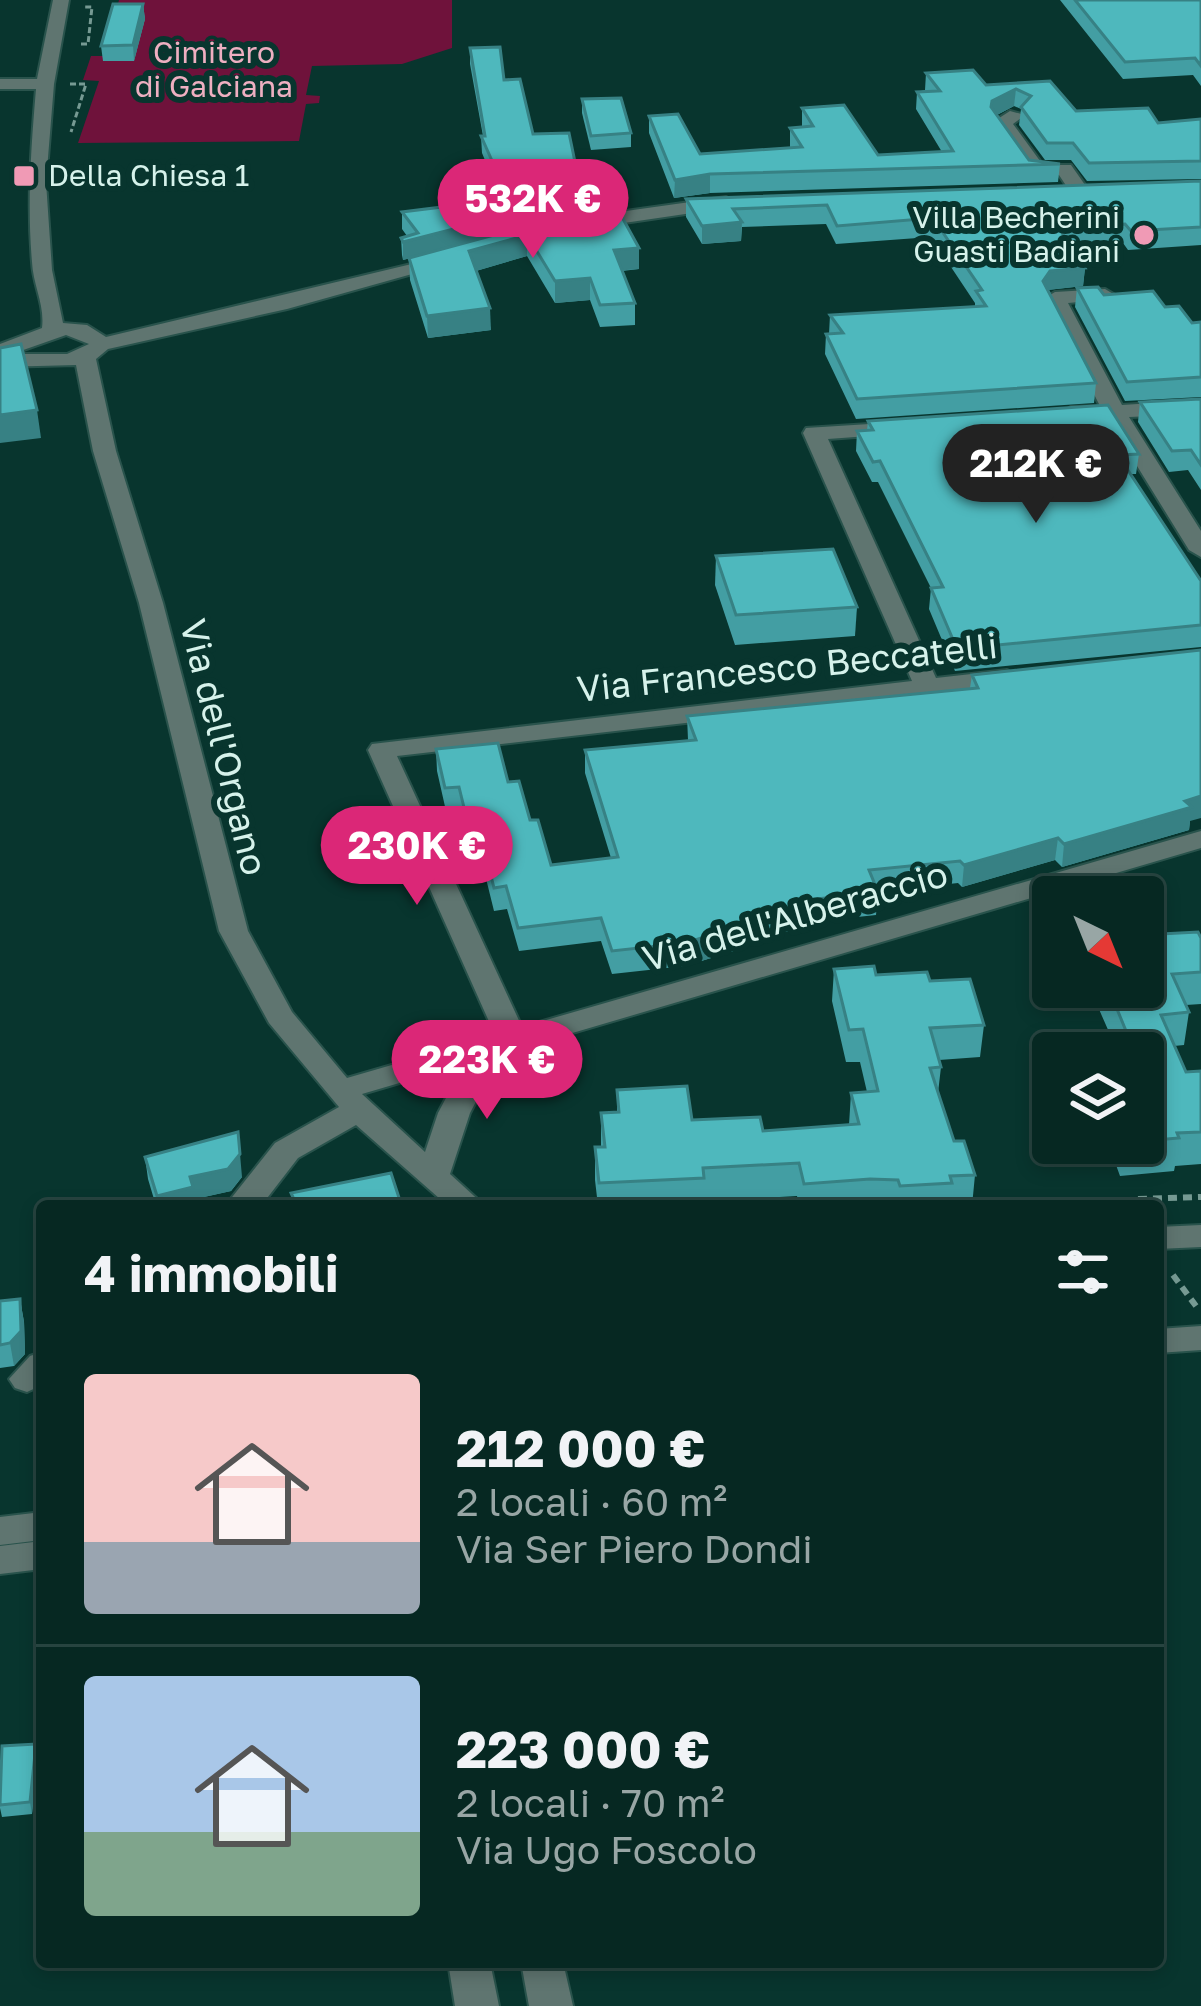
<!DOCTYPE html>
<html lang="it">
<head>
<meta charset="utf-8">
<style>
	body { margin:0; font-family:"Golos Text",sans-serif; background:#14342f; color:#f1f3f6; height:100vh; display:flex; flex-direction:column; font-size:45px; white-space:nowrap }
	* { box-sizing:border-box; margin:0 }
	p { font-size:39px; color:#98a6a5 }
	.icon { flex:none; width:66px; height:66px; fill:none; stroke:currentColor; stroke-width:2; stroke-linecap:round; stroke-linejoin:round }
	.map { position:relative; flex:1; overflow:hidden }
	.panel { position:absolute; left:36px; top:1200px; width:1128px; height:768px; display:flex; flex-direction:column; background:#062822; border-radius:12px; box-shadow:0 6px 18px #0003,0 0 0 3px #274440 }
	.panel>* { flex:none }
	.needle { width:78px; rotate:137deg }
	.buttons { position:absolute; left:1032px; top:876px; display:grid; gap:24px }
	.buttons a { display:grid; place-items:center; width:132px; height:132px; border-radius:12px; background:#062822; box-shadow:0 6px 18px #0003,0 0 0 3px #274440; font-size:60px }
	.price { position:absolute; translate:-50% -102px; padding:0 27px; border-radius:42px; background:#db2777; color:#fff; font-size:39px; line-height:78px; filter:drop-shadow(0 3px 6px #0008) }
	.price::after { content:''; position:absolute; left:50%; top:72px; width:36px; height:27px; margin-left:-18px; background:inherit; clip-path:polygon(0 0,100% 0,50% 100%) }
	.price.selected { background:#222; color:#fff }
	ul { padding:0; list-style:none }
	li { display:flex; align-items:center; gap:36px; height:300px; padding:0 48px }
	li+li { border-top:3px solid #274440 }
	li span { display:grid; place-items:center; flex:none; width:336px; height:240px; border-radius:12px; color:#555 }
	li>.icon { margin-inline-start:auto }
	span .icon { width:144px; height:144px; fill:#fffc; stroke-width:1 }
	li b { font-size:51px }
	h2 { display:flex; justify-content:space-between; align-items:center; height:144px; padding:0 48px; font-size:51px }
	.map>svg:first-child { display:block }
	.green { fill:#6f123b }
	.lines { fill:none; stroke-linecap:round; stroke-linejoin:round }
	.minor-casing { stroke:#29534c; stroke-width:4 }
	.path-far1 { stroke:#769a93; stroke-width:3; stroke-dasharray:6 3; stroke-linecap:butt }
	.path { stroke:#769a93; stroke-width:6; stroke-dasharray:9 6; stroke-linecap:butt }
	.minor { fill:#5f7570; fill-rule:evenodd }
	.wall { fill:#439ea3 }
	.shaded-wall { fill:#378184 }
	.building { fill:#4eb8bd; stroke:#378184; stroke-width:3 }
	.poi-dot { fill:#f09ab5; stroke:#08352e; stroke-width:4.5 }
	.labels { text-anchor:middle; stroke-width:12; stroke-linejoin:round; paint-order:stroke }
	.far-park-label { font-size:30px; fill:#eeafc1; stroke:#08352e }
	.far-poi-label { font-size:30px; fill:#d6f2eb; stroke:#08352e; text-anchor:start }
	.street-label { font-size:36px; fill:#d6f2eb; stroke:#08352e }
</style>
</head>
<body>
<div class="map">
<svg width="1201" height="2006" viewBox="0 0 1201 2006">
	<rect width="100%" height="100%" fill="#08352e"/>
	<polygon class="green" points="119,0 452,0 452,48 402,64 312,66 306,95 320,96 319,103 306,104 299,141 78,143 99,81 83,80 91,56 105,56"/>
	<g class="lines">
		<defs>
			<g id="minor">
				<path d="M53,0H69L54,84L46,182L52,270L63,323L87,325L106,337L445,256L455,262L287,309L108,349L96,359L116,451L163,603L248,931L292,1012L347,1078L495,1035L368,750L372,744L912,681L803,433L806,428L917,421L920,426L909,433L828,439L936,678L1007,670L1020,678L1007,686L397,756L522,1027L1201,831V848L501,1054L470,1113L450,1174L485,1206H448L356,1125L298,1158L261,1206H225L275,1143L339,1107L269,1023L219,931L139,603L93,451L76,365L0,367V344L42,328C45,305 33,285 32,262C27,204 31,148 36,89H0V79H37ZM66,335L89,344L67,354H12ZM464,1064L438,1113L425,1152L362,1094Z"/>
				<polygon points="1010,111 1025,115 1013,124 1043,165 1071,165 1090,192 1087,196 1073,196 1059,175 1031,175 993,122"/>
				<polygon points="726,197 736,203 733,207 583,229 573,223 583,217"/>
				<polygon points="1105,289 1115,295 1112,299 1068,303 1122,405 1201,400 1201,414 1129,417 1201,531 1201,557 1189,550 1108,419 1071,421 1060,414 1071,407 1100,406 1045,298 1055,292"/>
				<polygon points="1201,1225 1201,1247 1158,1249 1158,1227"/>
				<polygon points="1201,1326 1201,1350 1158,1353 1158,1329"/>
				<polygon points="42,1352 42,1385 27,1392 15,1388 9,1379 30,1356"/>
				<polygon points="42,1512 42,1540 0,1545 0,1517"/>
				<polygon points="42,1541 42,1569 0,1574 0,1546"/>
				<polygon points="448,1962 490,1962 499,2006 455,2006"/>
				<polygon points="521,1962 563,1962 573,2006 529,2006"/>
			</g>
		</defs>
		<use href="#minor" class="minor-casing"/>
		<g class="path-far1">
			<polyline points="81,44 88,44 92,7 83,7"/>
			<polyline points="70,84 86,84 71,132"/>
		</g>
		<g class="path">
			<polyline points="1138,1199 1201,1197"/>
			<polyline points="1173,1275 1196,1306"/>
		</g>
		<use href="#minor" class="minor"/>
	</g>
	<g class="wall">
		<polygon points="1060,0 1201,0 1201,86 1193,75 1123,79"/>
		<polygon points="143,4 145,19 134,61 103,61 101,46"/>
		<polygon points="470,48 504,80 533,134 582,196 582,213 639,248 639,269 622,271 635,303 635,325 600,327 590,300 555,303 527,256 476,271 491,330 428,338 410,280 409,258 414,257 403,260 402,255 401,238 407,236 402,229 402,212 474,203 472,184 494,182 482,153 481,136 483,136 470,64"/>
		<polygon points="926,73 986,85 1050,81 1076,111 1158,123 1201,119 1201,179 1087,181 1071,160 1045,160 1019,125 1021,109 1014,106 997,115 1029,160 1060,164 1058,182 710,193 674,198 649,133 649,116 700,154 790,147 790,128 802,127 802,108 878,155 942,152 916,109 917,92 925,90"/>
		<polygon points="582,99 631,133 631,147 591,150 582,113"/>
		<polygon points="1201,181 1201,245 1128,250 1123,243 1071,246 1085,268 1083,286 1047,290 1096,383 1094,403 856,419 825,354 826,334 829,334 830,315 975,307 975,303 931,237 836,244 826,224 742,227 741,241 702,244 686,217 686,199"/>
		<polygon points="1077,288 1165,307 1192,323 1201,322 1201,397 1125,401 1075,307"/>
		<polygon points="1201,399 1201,490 1188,470 1169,472 1138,422 1140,402"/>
		<polygon points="868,421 1139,454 1136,474 1131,474 1201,581 1201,647 955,671 929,609 931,588 878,482 872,482 856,451 857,431 867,430"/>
		<polygon points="716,556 857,607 855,636 735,645 715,585"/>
		<polygon points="972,675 1190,821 1189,830 1062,867 1055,860 962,887 958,883 878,892 876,915 810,922 810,929 748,936 747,947 685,966 612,974 601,941 519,951 507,909 494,911 479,850 470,851 460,809 446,811 437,771 436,749 508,782 530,820 551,865 611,858 585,773 585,750 688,740 687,716 970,688"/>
		<polygon points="1161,934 1201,938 1201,1004 1186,1005 1189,1012 1184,1045 1174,1046 1186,1072 1201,1071 1201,1164 1175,1166 1174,1171 1120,1176 1108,1143 1143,1143 1143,1053 1090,1053 1093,1034 1109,1032 1098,1007 1088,1008 1079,987 1143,987"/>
		<polygon points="834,969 930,981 984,1025 980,1057 939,1060 941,1067 938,1093 954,1141 975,1175 972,1206 799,1206 797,1196 704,1201 704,1206 598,1206 595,1180 595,1147 601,1147 601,1113 617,1112 617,1090 692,1120 763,1131 849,1125 851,1093 867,1092 860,1062 846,1062 832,1001"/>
		<polygon points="145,1157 242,1177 231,1191 195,1199 196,1206 156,1206 148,1179"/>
		<polygon points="20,1299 24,1322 25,1354 14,1366 0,1368 0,1301"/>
		<polygon points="36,1744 38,1756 32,1814 2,1817 0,1808 2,1746"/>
	</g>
	<g class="shaded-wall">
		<polygon points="143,4 145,19 134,61 133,45"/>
		<polygon points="1016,89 1014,106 991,118 992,101"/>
		<polygon points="710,174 710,193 674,198 675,180"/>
		<polygon points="582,196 582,213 403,260 403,242"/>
		<polygon points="742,222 741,241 702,244 702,226"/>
		<polygon points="527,235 527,256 469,273 469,251"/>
		<polygon points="639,248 639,269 614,271 614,250"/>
		<polygon points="1085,268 1083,286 1048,290 1043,281 1050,271"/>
		<polygon points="590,278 590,300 555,303 555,281"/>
		<polygon points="490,308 491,330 428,338 427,316"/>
		<polygon points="37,410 41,438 0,443 0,415"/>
		<polygon points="1201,796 1201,818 1190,821 1189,830 1062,867 1064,844"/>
		<polygon points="1058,838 1055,860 962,887 964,865"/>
		<polygon points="748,924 747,947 685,966 685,943"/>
		<polygon points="240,1154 242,1177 231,1191 195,1199 196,1206 158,1206 157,1196 190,1177"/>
		<polygon points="20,1299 24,1322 25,1354 14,1366 10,1343"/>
		<polygon points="36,1744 38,1756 32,1814 30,1802"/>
	</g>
	<g class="building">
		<polygon points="1075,0 1201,0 1201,66 1195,58 1125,62"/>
		<polygon points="113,4 143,4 133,45 101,46"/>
		<polygon points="500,47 504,80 520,79 533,134 569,133 582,196 403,242 401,238 418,233 402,212 482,202 472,184 501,181 481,136 485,136 470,48"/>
		<polygon points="973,70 986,85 1050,81 1076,111 1148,108 1158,123 1201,119 1201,161 1089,163 1073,143 1047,143 1021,107 1031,96 1016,89 992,101 991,107 1029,160 1060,164 710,174 675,180 649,116 678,114 700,154 802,147 790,128 813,126 802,108 844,105 878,155 953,151 917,92 940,91 926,73"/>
		<polygon points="621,98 631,133 591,136 582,99"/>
		<polygon points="1201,181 1201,227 1131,231 1125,224 1059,228 1085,268 1050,271 1043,281 1096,383 857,399 826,334 843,333 830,315 986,306 976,291 982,290 933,218 837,226 827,205 733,209 742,222 702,226 686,199"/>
		<polygon points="617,208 639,248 614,250 635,303 600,305 590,278 555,281 527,235 469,251 490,308 427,316 409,258 561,217"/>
		<polygon points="1098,287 1104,295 1153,291 1165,307 1179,306 1192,323 1201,322 1201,377 1127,382 1077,288"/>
		<polygon points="21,344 37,410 0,415 0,348"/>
		<polygon points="1201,399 1201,465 1191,450 1172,451 1140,402"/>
		<polygon points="1108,405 1139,454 1118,455 1201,581 1201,625 957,649 931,588 943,587 880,461 873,462 857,431 873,430 868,421"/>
		<polygon points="833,549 857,607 736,615 716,556"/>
		<polygon points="1201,650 1201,796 1185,801 1192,807 1064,844 1058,838 964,865 960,861 869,870 878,892 808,900 811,906 745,914 748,924 685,943 612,951 601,918 518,928 506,886 494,888 479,827 469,828 459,787 445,788 436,749 498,743 508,782 519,781 530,820 538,820 551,865 618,857 585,750 696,740 687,716 978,688 972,675"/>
		<polygon points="1155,922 1161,934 1198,932 1201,938 1201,972 1172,974 1189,1012 1161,1015 1186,1072 1201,1071 1201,1132 1177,1133 1179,1138 1143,1141 1143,1053 1101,1053 1093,1034 1126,1031 1108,987 1143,987 1143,923"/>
		<polygon points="874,966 876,975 927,972 930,981 970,979 984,1025 930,1028 941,1067 930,1068 954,1141 964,1141 975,1175 950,1176 952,1183 900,1186 898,1180 870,1179 804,1184 799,1163 703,1168 704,1178 599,1183 595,1147 605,1147 601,1113 619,1112 617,1090 687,1086 692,1120 760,1117 763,1131 859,1124 851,1093 878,1091 863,1029 849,1030 834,969"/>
		<polygon points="238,1132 240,1154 228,1169 190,1177 193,1187 157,1196 145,1157"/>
		<polygon points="391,1173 401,1204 392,1206 297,1206 291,1193"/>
		<polygon points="20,1299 21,1331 10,1343 0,1345 0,1301"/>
		<polygon points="36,1744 30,1802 0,1805 2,1746"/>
	</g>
	<g class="poi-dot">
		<rect x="12" y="164" width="24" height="24" rx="6"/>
		<circle cx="1144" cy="235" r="12"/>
	</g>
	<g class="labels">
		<g class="far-park-label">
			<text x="214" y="63">Cimitero<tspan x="214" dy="34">di Galciana</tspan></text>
		</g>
		<g class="far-poi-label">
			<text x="48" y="186">Della Chiesa 1</text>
			<text x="1120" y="228" text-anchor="end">Villa Becherini<tspan x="1120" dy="34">Guasti Badiani</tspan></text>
		</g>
		<g class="street-label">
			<text transform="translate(787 667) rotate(-6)" y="13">Via Francesco Beccatelli</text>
			<text transform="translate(224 747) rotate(76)" y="13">Via dell'Organo</text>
			<text transform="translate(795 916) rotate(-16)" y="13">Via dell'Alberaccio</text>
		</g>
	</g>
</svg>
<div class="buttons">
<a><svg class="needle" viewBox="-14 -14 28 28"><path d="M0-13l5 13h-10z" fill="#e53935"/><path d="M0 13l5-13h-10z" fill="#98a6a5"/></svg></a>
<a><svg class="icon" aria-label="layers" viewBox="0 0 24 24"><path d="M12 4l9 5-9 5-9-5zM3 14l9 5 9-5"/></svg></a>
</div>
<b class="price" style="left:533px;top:261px">532K €</b>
<b class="price selected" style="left:1036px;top:526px">212K €</b>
<b class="price" style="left:417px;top:908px">230K €</b>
<b class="price" style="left:487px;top:1122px">223K €</b>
<section class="panel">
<h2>4 immobili<svg class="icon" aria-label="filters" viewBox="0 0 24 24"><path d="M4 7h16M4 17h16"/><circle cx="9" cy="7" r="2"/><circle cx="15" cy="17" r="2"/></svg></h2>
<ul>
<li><span style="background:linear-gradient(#f6c9c9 70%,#9aa5b1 0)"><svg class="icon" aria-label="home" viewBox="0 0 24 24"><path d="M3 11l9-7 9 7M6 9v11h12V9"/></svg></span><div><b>212 000 €</b><p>2 locali · 60 m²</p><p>Via Ser Piero Dondi</p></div></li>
<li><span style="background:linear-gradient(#a9c7e8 65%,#7fa58c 0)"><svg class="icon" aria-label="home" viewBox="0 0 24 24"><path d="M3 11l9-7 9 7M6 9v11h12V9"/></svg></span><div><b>223 000 €</b><p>2 locali · 70 m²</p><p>Via Ugo Foscolo</p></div></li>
</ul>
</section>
</div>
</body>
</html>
